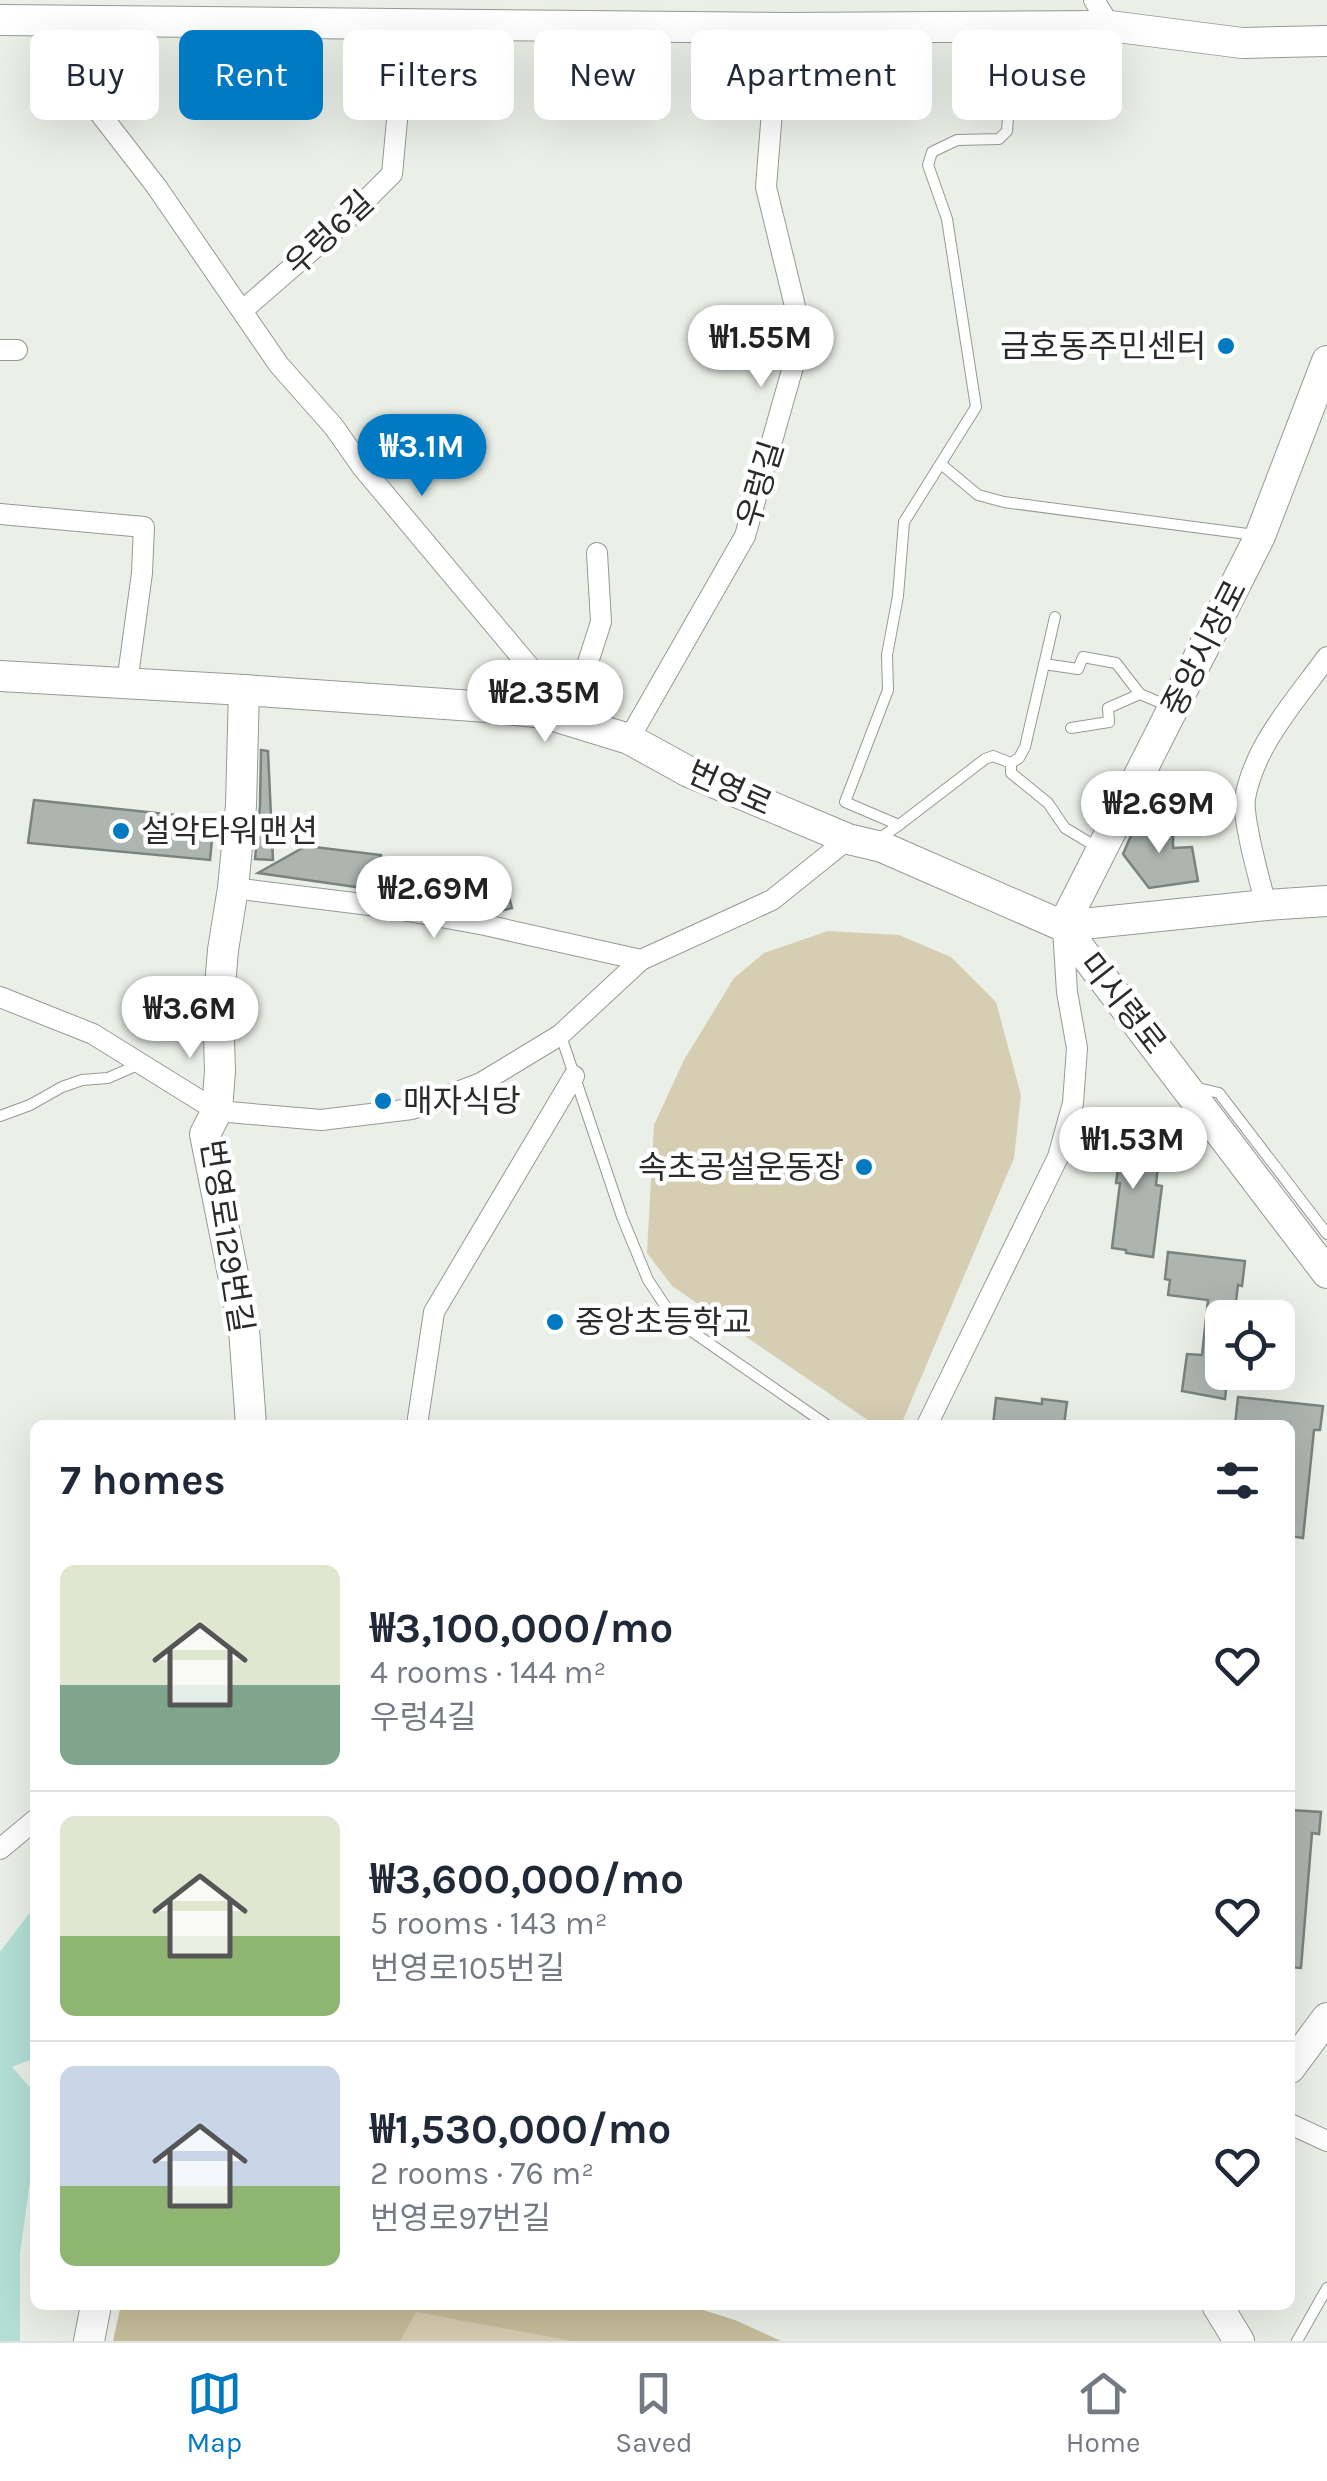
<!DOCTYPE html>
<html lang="en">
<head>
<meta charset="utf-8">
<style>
	body { margin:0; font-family:Karla,"Noto Sans KR",sans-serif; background:#f2f2f3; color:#1f2937; height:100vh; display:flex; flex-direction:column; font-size:38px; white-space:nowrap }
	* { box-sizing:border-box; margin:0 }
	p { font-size:32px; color:#747a83 }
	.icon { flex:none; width:55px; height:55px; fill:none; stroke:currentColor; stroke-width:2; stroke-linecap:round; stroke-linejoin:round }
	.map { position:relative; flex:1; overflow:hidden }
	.drawer { position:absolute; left:30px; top:1420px; width:1265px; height:890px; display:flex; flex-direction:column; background:#fff; border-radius:15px; box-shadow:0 10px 40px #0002 }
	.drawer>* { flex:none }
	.guide { position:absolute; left:30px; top:30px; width:1268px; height:90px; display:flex; gap:20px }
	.fabs { position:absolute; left:1205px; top:1300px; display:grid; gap:20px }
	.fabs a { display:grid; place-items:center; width:90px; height:90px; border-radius:15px; background:#fff; box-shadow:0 10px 40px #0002; font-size:50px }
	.price { position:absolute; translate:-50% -85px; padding:0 22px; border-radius:35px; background:#fff; color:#222; font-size:32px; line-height:65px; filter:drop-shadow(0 2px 5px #0008) }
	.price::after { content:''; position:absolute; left:50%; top:60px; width:30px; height:22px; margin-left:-15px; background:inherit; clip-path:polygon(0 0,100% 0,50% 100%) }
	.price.selected { background:#017ac3; color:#fff }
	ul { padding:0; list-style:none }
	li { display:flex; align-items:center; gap:30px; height:250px; padding:0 30px }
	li+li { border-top:2px solid #e0e1e3 }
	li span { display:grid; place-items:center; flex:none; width:280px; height:200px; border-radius:15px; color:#555 }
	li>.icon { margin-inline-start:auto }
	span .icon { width:120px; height:120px; fill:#fffc; stroke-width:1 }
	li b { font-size:42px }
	h2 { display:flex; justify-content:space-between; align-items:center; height:120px; padding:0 30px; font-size:42px }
	.chip { padding:0 35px; border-radius:15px; background:#fff; box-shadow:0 10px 40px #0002; font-size:35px; line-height:90px }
	.chip.selected { background:#017ac3; color:#fff }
	.dock { display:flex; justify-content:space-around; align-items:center; height:140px; border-top:2px solid #e0e1e3; background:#fff; font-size:28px; color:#747a83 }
	.dock a { display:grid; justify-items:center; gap:5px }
	.dock .selected { color:#017ac3 }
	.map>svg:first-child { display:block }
	.green { fill:#d6ceb3 }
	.forest { fill:#c6bd9a }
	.water { fill:#b3dfd6 }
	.building { fill:#acb5b0; stroke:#7a837d; stroke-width:2.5 }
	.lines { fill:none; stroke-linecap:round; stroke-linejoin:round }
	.lane-casing { stroke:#959b93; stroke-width:12 }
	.street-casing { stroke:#959b93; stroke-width:22 }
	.secondary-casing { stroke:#959b93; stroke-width:32 }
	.lane { stroke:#fff; stroke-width:10 }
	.street { stroke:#fff; stroke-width:20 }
	.secondary { stroke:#fff; stroke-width:30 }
	.poi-dot { fill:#017ac3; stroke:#fff; stroke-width:4 }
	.labels { text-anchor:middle; stroke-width:9; stroke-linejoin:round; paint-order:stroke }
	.street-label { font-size:32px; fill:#2a2c29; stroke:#fff }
	.poi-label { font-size:32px; fill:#2a2c29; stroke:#fff; text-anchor:start }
</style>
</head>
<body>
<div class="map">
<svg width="1327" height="2341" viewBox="0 0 1327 2341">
	<rect width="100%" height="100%" fill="#eaf0e8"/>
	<g class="green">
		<polygon points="828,931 899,935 951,957 996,1002 1021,1095 1014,1158 901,1425 875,1425 672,1286 647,1253 654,1125 684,1060 734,978 764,953"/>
		<polygon points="392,2305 659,2341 377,2341"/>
	</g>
	<polygon class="forest" points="121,2305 687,2305 735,2320 781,2341 572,2341 416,2312 400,2341 113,2341"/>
	<polygon class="water" points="35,1906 35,2058 12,2067 35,2093 35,2146 20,2253 20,2341 0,2341 0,1952"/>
	<g class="building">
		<polygon points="261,750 268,751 273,860 255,859 260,806"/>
		<polygon points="34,800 214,819 210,860 28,843"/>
		<polygon points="1140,815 1173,834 1173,848 1192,847 1198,881 1149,888 1123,854"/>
		<polygon points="306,846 381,855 377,890 258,873"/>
		<polygon points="504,879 512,908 493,913 476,909 470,888"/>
		<polygon points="1095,1136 1160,1146 1156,1185 1162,1186 1153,1257 1126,1253 1126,1250 1112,1248 1120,1183 1116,1183 1118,1169 1092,1165"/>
		<polygon points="1168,1252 1245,1261 1242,1286 1238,1285 1234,1318 1222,1318 1222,1372 1228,1372 1225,1399 1182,1391 1187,1354 1202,1355 1208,1300 1168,1295 1170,1280 1165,1279"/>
		<polygon points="1238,1397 1323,1406 1320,1430 1314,1430 1303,1538 1290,1536 1290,1425 1235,1425"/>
		<polygon points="996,1398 1042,1404 1042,1399 1067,1402 1064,1425 993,1425"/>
		<polygon points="1290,1810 1321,1812 1319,1834 1312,1833 1301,1968 1290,1967"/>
	</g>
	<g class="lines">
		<defs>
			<g id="lane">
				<polyline points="941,464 978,495 1004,502 1255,535"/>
				<polyline points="1044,664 1078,669 1083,657 1116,663 1140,694 1168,706"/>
				<polyline points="1071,728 1109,722 1108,708 1140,694"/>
				<polyline points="1011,763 1011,773 1048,803 1065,828 1100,849"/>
				<polyline points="899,825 985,759 993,756 1011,763 1019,758 1025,747 1055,617"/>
				<polyline points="877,840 899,825 845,802 888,690 887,655 898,596 904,522 976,407 947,219 928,165 932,152 957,140 999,139 1007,131 1009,106 1037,100 1061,32"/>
				<polyline points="561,1036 622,1217 648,1280 674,1319 827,1425"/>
				<polyline points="1198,1088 1219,1093 1327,1234"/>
				<polyline points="0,1116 30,1105 62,1087 82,1080 108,1078 140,1064"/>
				<polyline points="1297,2341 1327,2288"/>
			</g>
			<g id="street">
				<polyline points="1094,0 1110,26"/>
				<polyline points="53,21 74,80 156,186 279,365 334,427 362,467 533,671 544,713 582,681 601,622 597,553"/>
				<polyline points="243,310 342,224 392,174 406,24"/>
				<polyline points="0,350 17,350"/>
				<polyline points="0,514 144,527 142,573 127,683"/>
				<polyline points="629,739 745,536 802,335 766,187 772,111 785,28"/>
				<polyline points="233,888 386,907 485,925 641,960"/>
				<path d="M1266,905C1260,882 1242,819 1245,798C1255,744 1296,700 1327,657"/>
				<polyline points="0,997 93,1034 217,1111 321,1120 412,1109 481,1083 560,1035 641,960 772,900 848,839"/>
				<polyline points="417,1425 434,1312 574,1076"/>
				<polyline points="927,1425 1058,1157 1073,1103 1077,1048 1067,992 1063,928"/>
				<polyline points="0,1849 35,1820"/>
				<polyline points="1290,2124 1327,2141"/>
			</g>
			<g id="secondary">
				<polyline points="0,20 785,28 1110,26 1242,43 1327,41"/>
				<polyline points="0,676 244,690 488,707 544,713 629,739 689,772 848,839 882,847 1063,926 1266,905 1327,901"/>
				<polyline points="244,690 241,805 233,888 223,950 218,1009 220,1071 217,1111 205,1134 244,1329 251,1425"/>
				<polyline points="1063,926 1260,536 1327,361"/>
				<polyline points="1063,926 1327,1273"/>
				<polyline points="1290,2068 1327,2018"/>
				<polyline points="1217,2305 1239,2341"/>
				<polyline points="89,2341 96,2305"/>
			</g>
		</defs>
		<use href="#lane" class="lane-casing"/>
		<use href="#street" class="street-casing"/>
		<use href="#secondary" class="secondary-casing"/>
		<use href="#lane" class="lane"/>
		<use href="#street" class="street"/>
		<use href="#secondary" class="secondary"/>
	</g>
	<g class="poi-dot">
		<circle cx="1226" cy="346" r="10"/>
		<circle cx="121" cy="831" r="10"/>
		<circle cx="383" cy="1101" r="10"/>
		<circle cx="864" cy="1167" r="10"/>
		<circle cx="555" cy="1322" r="10"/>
	</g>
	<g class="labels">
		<g class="street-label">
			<text transform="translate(329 233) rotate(-43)" y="11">우렁6길</text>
			<text transform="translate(760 484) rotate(-73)" y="11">우렁길</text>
			<text transform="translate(1204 648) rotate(-63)" y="11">중앙시장로</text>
			<text transform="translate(730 788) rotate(24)" y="11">번영로</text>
			<text transform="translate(1123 1003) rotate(52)" y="11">미시령로</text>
			<text transform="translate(227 1236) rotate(81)" y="11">번영로129번길</text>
		</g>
		<g class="poi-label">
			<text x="1206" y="357" text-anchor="end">금호동주민센터</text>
			<text x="141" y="842">설악타워맨션</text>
			<text x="403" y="1112">매자식당</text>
			<text x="844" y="1178" text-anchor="end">속초공설운동장</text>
			<text x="575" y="1333">중앙초등학교</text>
		</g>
	</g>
</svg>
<div class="fabs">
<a><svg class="icon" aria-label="locate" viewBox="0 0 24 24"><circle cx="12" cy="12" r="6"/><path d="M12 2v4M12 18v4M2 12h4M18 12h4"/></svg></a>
</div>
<b class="price" style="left:761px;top:390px">₩1.55M</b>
<b class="price selected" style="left:422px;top:499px">₩3.1M</b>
<b class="price" style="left:545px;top:745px">₩2.35M</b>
<b class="price" style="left:1159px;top:856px">₩2.69M</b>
<b class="price" style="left:434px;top:941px">₩2.69M</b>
<b class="price" style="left:190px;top:1061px">₩3.6M</b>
<b class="price" style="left:1133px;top:1192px">₩1.53M</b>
<div class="guide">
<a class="chip">Buy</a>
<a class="chip selected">Rent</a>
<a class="chip">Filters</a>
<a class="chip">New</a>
<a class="chip">Apartment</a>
<a class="chip">House</a>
</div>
<section class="drawer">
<h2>7 homes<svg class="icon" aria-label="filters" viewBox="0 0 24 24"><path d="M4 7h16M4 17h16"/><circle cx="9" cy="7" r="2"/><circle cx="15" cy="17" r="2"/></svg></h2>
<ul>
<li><span style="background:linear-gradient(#dfe7d0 60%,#7fa58c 0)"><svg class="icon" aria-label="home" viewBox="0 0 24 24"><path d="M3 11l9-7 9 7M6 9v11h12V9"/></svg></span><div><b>₩3,100,000/mo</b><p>4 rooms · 144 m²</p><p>우렁4길</p></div><svg class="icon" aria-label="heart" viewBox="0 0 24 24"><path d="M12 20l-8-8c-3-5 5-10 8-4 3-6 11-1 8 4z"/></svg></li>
<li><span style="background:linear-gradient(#dfe7d0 60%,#8fb573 0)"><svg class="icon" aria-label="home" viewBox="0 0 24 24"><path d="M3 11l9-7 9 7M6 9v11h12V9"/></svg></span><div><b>₩3,600,000/mo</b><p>5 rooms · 143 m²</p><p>번영로105번길</p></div><svg class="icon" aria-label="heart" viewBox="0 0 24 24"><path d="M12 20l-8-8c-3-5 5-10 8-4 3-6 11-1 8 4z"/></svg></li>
<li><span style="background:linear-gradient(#c9d6e8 60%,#8fb573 0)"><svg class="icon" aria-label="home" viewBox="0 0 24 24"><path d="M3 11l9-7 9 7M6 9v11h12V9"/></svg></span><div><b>₩1,530,000/mo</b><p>2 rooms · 76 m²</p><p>번영로97번길</p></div><svg class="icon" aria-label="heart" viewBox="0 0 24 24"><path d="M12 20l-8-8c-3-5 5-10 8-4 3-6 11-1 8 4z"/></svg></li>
</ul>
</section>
</div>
<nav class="dock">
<a class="selected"><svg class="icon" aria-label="map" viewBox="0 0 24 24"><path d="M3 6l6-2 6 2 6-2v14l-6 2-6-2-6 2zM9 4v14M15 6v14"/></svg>Map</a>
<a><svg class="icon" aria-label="saved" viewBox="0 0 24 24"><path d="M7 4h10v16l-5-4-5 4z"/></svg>Saved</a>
<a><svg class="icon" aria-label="home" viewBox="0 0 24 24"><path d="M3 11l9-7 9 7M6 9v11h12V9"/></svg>Home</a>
</nav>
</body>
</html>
